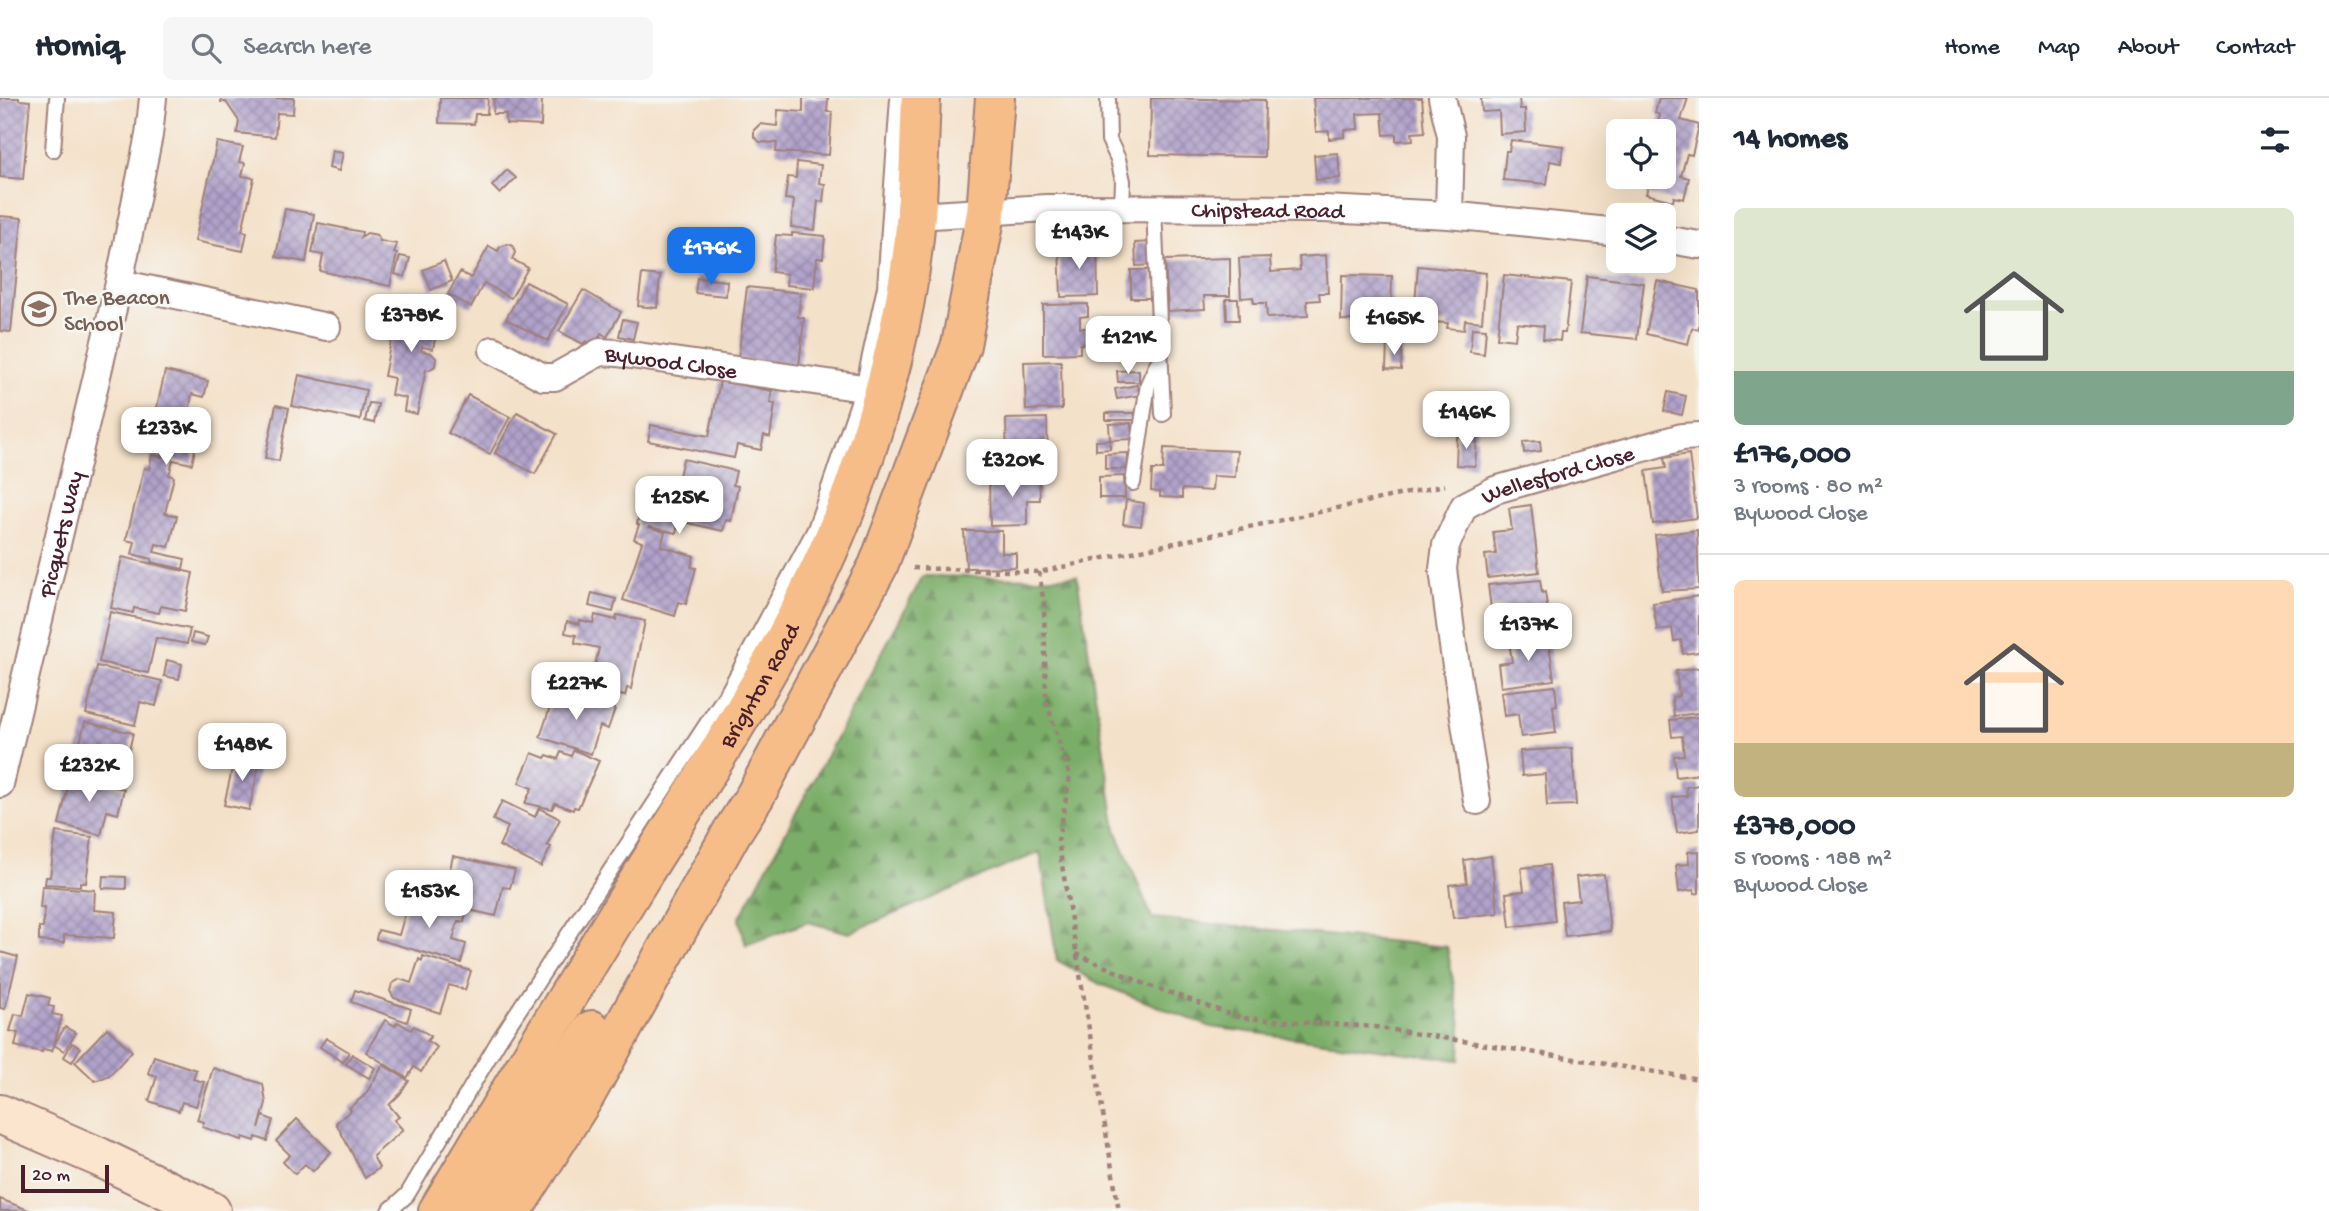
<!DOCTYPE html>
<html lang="en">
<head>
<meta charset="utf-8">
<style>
	body { margin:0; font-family:"Gochi Hand",sans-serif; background:#f6f6f7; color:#1f2937; height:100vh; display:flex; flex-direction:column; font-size:26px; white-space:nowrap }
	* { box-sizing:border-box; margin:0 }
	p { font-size:23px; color:#747a83 }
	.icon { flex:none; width:38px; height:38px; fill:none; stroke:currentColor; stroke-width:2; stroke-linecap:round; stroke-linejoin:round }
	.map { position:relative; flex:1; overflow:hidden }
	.drawer { display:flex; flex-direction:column; background:#fff; width:630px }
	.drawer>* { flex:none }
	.controls { position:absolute; left:1606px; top:21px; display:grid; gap:14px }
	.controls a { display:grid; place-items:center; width:70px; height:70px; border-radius:10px; background:#fff; box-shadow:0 7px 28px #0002; font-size:35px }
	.scale { position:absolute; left:21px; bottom:18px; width:88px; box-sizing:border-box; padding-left:7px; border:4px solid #4a1f2b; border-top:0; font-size:19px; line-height:24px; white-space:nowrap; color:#4a1f2b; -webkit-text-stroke:5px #f6f6f2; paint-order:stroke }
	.price { position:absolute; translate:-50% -60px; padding:0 16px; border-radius:14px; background:#fff; color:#222; font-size:23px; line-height:46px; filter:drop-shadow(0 2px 4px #0008) }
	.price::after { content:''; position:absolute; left:50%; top:42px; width:21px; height:16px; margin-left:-10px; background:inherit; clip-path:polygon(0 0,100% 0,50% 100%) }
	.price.active { background:#1a73e8; color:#fff }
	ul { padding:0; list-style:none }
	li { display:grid; align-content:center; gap:14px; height:371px; padding:0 35px }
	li+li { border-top:2px solid #e0e1e3 }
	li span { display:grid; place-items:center; height:217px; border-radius:10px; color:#555 }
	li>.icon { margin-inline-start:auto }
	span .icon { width:126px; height:126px; fill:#fffc; stroke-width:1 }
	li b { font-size:30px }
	h2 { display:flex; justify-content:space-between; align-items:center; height:84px; padding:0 35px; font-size:30px }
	header { display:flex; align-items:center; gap:42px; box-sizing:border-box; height:98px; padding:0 35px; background:#fff; border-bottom:2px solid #e0e1e3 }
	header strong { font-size:33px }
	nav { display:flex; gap:38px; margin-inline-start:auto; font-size:24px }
	.search { width:490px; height:63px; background:#f6f6f7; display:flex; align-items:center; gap:18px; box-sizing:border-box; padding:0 24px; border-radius:10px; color:#747a83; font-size:26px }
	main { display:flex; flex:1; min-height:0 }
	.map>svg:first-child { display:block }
	.forest { fill:url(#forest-firs); stroke:#62664a; stroke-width:2 }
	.building { fill:url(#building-cross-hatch) }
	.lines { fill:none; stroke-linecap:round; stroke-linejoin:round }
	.service-casing { stroke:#9f807a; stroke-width:18 }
	.minor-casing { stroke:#9f807a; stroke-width:30 }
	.secondary-casing { stroke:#9f807a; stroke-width:42 }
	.trunk-casing { stroke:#9f807a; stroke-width:42 }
	.path { stroke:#9f807a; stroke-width:4.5; stroke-dasharray:5 5; stroke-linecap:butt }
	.service { stroke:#fff; stroke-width:14 }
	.minor { stroke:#fff; stroke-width:26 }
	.secondary { stroke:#fce5cf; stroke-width:38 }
	.trunk { stroke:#f7bd88; stroke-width:38 }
	.labels { text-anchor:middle; stroke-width:5; stroke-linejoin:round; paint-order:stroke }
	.street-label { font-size:23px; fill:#4a1f2b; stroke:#f6f6f2 }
	.education-label { font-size:23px; fill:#785e54; stroke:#f6f6f2; text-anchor:start }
</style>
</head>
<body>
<header>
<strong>Homiq</strong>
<div class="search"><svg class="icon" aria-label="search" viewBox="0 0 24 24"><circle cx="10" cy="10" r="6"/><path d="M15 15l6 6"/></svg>Search here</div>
<nav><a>Home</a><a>Map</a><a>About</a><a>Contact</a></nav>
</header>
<main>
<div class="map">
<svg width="1699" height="1113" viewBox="0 0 1699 1113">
	<defs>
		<pattern id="forest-firs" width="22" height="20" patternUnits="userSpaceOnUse" patternTransform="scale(1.75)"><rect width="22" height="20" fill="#7aad68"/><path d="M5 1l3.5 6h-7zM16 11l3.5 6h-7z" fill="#668c56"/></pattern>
		<pattern id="building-cross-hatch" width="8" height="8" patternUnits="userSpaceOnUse" patternTransform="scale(1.75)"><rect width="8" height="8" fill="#b1a2ca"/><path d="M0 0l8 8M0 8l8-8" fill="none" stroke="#9283a4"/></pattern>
	</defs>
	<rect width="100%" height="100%" fill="#f6f6f2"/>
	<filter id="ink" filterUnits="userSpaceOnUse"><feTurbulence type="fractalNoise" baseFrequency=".0143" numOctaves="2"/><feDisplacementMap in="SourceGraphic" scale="14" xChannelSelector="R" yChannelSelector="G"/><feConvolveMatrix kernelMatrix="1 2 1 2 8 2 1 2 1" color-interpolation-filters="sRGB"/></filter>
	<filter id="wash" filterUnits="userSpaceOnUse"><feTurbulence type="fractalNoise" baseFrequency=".00686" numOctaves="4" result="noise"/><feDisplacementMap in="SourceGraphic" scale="28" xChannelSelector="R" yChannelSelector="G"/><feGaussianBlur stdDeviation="1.57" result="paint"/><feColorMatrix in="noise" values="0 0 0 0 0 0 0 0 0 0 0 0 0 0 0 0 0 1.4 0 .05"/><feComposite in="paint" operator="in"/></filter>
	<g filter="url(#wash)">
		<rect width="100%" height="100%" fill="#f4e1c9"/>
		<polygon class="forest" points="923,478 1034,480 1077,478 1116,732 1152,820 1447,849 1461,927 1460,962 1211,929 1100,886 1057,862 1040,754 849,835 808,824 746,847 739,821"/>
		<g id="blocks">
			<g class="building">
				<polygon points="0,0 19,0 19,2 30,3 23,81 0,79"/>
				<polygon points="221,0 294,0 293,16 277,15 275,39 237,35 239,23 226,4 221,4"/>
				<polygon points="440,0 488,0 487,16 475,16 474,26 439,25"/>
				<polygon points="494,0 542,0 541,28 506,26 506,16 493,16"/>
				<polygon points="803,0 828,0 827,14 832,14 829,57 776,54 777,45 760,44 754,39 754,32 760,26 777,28 778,12 803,14"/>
				<polygon points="1151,0 1265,2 1264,59 1150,57"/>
				<polygon points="1313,0 1422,0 1425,34 1412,35 1413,42 1396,43 1396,36 1384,37 1382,15 1357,16 1358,31 1344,32 1344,39 1329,41 1329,33 1316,34"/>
				<polygon points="1481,0 1519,0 1520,11 1525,11 1526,34 1500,36 1499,13 1482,14"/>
				<polygon points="1659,0 1688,0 1681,22 1699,27 1692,57 1687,56 1681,78 1689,80 1684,101 1674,99 1673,103 1646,96 1650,79 1664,79 1664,33 1656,33 1660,17 1655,15"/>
				<polygon points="1511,42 1563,48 1561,65 1550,63 1547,86 1503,82 1506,53 1509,53"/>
				<polygon points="217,44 243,49 239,64 245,65 242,78 254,80 242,133 247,134 243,153 195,143"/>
				<polygon points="332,53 343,55 339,73 329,70"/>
				<polygon points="1338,55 1340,80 1316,82 1314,57"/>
				<polygon points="797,64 821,67 819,85 825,86 823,104 818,103 815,132 791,129 794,102 785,101 788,79 796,80"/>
				<polygon points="507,72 516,80 500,96 492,88"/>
				<polygon points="285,111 314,116 306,164 276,159"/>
				<polygon points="0,118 22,120 11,234 0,233"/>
				<polygon points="318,125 362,134 361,139 367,135 377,137 380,143 397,146 394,155 397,156 390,188 320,173 323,157 312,155"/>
				<polygon points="792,135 825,138 823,160 817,160 814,190 786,187 787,176 772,174 776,137 792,138"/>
				<polygon points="1151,144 1152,167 1136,168 1135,145"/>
				<polygon points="508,146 513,148 515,155 512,161 528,170 511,200 484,185 471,209 448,196 460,174 471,180 489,148 498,153 500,149"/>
				<polygon points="1097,148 1098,198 1061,199 1059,149"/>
				<polygon points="1326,157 1328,195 1319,195 1320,202 1307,203 1308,218 1267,220 1266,205 1254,205 1253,199 1241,200 1239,160 1270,159 1271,174 1300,172 1299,159"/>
				<polygon points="400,158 410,160 405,179 395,176"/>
				<polygon points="1230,160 1230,198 1204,198 1205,211 1168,213 1165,162"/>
				<polygon points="444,163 452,183 431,192 423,172"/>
				<polygon points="1418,168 1486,175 1482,224 1465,222 1464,232 1447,230 1448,225 1430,224 1431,220 1414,218"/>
				<polygon points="1131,172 1152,172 1153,200 1131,200"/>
				<polygon points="642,176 660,178 657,210 638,208"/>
				<polygon points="1342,177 1392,178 1391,223 1341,222"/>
				<polygon points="1504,177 1571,184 1565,235 1561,235 1560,243 1543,241 1544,228 1517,225 1515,242 1497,240"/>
				<polygon points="1587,178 1644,185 1637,241 1580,235"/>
				<polygon points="697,180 727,183 726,198 695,195"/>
				<polygon points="1657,183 1699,192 1699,232 1692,230 1688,246 1646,236"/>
				<polygon points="526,184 568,206 548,243 506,221"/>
				<polygon points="747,189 801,195 798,219 804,220 799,269 738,261"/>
				<polygon points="583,192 621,214 607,239 601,235 594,248 586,243 583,246 559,233"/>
				<polygon points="1226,201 1238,201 1239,222 1227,222"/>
				<polygon points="1088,206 1088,218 1080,219 1080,230 1092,230 1092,246 1080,246 1080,255 1043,256 1043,207"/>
				<polygon points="398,208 440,217 433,251 422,249 421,253 431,255 436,260 435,268 429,272 426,271 417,316 404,313 406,300 391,297 394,280 384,278"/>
				<polygon points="1121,219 1132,219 1132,228 1151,228 1151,256 1122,256"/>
				<polygon points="623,221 637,224 633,241 619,238"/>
				<polygon points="1472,230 1486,231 1484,256 1470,254"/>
				<polygon points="1387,246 1402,247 1401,272 1386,271"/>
				<polygon points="1061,263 1062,311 1026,312 1024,264"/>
				<polygon points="1139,272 1139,284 1118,284 1117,273"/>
				<polygon points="165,273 208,283 204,299 192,296 189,314 202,317 192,366 173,362 169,377 174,379 165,415 177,418 169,449 156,446 154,454 185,461 183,471 151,464 152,461 132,456 135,444 126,442 144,370 149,371 152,357 162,359 165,345 150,341"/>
				<polygon points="299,277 366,292 360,322 292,308"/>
				<polygon points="720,283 772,293 770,305 775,306 770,339 764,337 761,352 737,347 734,360 648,343 651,327 709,338"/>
				<polygon points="1137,287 1140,297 1117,301 1115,291"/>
				<polygon points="1668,294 1686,298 1682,317 1664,313"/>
				<polygon points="468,297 510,319 490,356 448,335"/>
				<polygon points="369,305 378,306 374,325 365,323"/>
				<polygon points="276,307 289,310 279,363 265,360"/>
				<polygon points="517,314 557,336 535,376 495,355"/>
				<rect x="1106" y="315" width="29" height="7"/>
				<polygon points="1047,320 1048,370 1007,371 1006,321"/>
				<polygon points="1465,324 1477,324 1476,338 1465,338"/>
				<polygon points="1131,325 1132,341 1110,342 1109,326"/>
				<polygon points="1457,339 1477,340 1475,368 1456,367"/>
				<polygon points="1110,342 1110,351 1096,352 1096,343"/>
				<polygon points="1540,343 1541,353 1524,355 1523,344"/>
				<polygon points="1164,350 1237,353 1235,379 1213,378 1212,393 1182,391 1182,400 1160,399 1160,394 1151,393 1152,372 1163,372"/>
				<polygon points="1128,355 1128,371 1105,371 1105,356"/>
				<polygon points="1689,356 1697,420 1653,426 1646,373 1666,370 1664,360"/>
				<polygon points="683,361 736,373 733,387 738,388 731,423 726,422 723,433 679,423 676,435 648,429 665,434 661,448 694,458 691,469 696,470 686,506 679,504 675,518 623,502 642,444 634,441 639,427 637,426 640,413 669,419"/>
				<polygon points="1039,378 1040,402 1027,402 1027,427 990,428 989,379"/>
				<polygon points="1124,378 1125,400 1099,400 1099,379"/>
				<polygon points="1126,402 1144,405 1141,428 1123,426"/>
				<polygon points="1531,407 1539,474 1488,480 1485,457 1496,456 1493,434 1512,432 1509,410"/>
				<polygon points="1697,432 1699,491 1662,493 1655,437"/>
				<polygon points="964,433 1002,433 1002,455 1016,455 1016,469 966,470"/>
				<polygon points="122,459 193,475 185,513 161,508 159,515 134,510 133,515 111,510"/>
				<polygon points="1540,482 1542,495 1545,494 1549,521 1541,522 1542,526 1507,530 1504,508 1491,510 1488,487"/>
				<polygon points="592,495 616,501 613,514 589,508"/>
				<polygon points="1699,498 1699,554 1683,556 1681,542 1674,543 1672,530 1657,532 1653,505"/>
				<polygon points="110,514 190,531 187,546 156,540 148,575 99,564"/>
				<polygon points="595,517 616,522 617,517 645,523 631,591 627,590 625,598 604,594 606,584 592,581 599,550 575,545 576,537 565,535 567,523 579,526 580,522 593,525"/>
				<polygon points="193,535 208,539 205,547 191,544"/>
				<polygon points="1548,538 1554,582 1501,589 1498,566 1512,564 1509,543"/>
				<polygon points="167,562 182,566 179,581 164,578"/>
				<polygon points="97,568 162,583 156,608 140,604 135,627 86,616"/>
				<polygon points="1699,570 1699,615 1674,618 1672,599 1679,598 1676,573"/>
				<polygon points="1555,588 1557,607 1553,608 1556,635 1521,639 1518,616 1504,618 1501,594"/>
				<polygon points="556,592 615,611 608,631 600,628 591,656 540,639"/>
				<polygon points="1699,619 1699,676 1676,679 1674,658 1684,657 1682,638 1672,639 1670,622"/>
				<polygon points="85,624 133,635 122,684 73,673"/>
				<polygon points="1572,650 1576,707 1547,708 1545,676 1522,678 1520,653"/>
				<polygon points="574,652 599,663 578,710 574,709 573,712 555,705 552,711 525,705 532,690 519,685 532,655 545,660 547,657 558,661 561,654 571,658"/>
				<polygon points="235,658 260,664 249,712 224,707"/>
				<polygon points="71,677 124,691 118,716 107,713 101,737 59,726"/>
				<polygon points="1699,687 1699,732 1677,735 1672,699 1687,698 1686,689"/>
				<polygon points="502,703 535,719 539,710 560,721 547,747 551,749 541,769 499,748 508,729 493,722"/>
				<polygon points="56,734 92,739 86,785 80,784 80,788 45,786 46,779 50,779"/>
				<polygon points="1699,753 1699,795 1694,796 1694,792 1679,794 1676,767 1689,766 1688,754"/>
				<polygon points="453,758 515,772 510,790 503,789 496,818 442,806"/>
				<polygon points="1491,758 1498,815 1453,820 1449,787 1467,785 1464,762"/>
				<polygon points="1549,767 1555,823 1510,829 1506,795 1524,793 1521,770"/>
				<polygon points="1604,776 1610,833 1565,838 1561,804 1579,802 1576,779"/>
				<polygon points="103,778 126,779 126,791 102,790"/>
				<polygon points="42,788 95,792 94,812 116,814 114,840 64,837 64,845 39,843 39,829 43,830 44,810 40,810"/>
				<polygon points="410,799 466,814 464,824 458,823 453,842 466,846 461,865 376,841 378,832 399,837"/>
				<polygon points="0,854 18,859 5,911 0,910"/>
				<polygon points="423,858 471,873 465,892 449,887 440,915 394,900 390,893 392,886 400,881 411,885 419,861 422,863"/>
				<polygon points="355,892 411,911 407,924 351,904"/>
				<polygon points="29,895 50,900 48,908 54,909 52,916 62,918 54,947 65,929 76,935 64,953 54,947 52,953 43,951 42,954 15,948 18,935 10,933 15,916 23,918"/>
				<polygon points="385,922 395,928 398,924 411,932 414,928 431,938 427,943 437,949 421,974 414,969 407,980 366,954"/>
				<polygon points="107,930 132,953 110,977 95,983 75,964"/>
				<polygon points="326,940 349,954 343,964 320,949"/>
				<polygon points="72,945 80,950 72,964 64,959"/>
				<polygon points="352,956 375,970 369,980 346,966"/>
				<polygon points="154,958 196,972 193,981 204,984 196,1008 182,1004 179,1013 149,1003 157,978 148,975"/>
				<polygon points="383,967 409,983 400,996 389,1007 399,1019 394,1022 403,1032 373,1058 379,1070 365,1080 336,1025 351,1012 349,1010 365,997"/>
				<polygon points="213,970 263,986 266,1005 259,1030 263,1018 273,1022 267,1043 256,1039 255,1043 243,1039 242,1042 202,1029 204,1024 197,1022"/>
				<polygon points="297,1021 331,1054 313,1073 305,1066 295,1076 283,1064 290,1057 276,1043"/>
				<polygon points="0,1101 31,1113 0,1113"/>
			</g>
		</g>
	</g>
	<g filter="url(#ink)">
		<use href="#blocks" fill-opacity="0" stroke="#9f807a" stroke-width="2"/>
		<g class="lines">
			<defs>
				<g id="service">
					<polyline points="1108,0 1109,42 1118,61 1123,83 1122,110"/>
					<polyline points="53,52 57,0"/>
					<polyline points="1154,110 1163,316"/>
					<polyline points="1133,385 1148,286 1158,264"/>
					<polyline points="389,1113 407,1097 499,942 729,592 815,431 863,290 885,189 898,0"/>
				</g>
				<g id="minor">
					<polyline points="1442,0 1451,38 1449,117"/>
					<path id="s1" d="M916,118L1047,110L1324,111L1449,117L1619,134"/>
					<polyline points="1664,141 1699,147"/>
					<polyline points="119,185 327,229"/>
					<path id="s2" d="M493,252L543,279H555L600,254L617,255L863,290"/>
					<path id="s3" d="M0,686L119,185L149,37L153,0"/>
					<path id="s4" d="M1477,703L1453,548L1443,471L1446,447L1464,408L1495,392L1682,339L1699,338"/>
				</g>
				<polyline id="secondary" points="0,1016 99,1059 211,1113"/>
				<g id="trunk">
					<path id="s5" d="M438,1113C506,1000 574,887 644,774C721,651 804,527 854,389C884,304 909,208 916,118C919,79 919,39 921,0"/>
					<polyline points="478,1113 592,932"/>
					<polyline points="512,1113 586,996 732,734 755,698 878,468 961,247 986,115 995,0"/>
				</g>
			</defs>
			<use href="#service" class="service-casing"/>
			<use href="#minor" class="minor-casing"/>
			<use href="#secondary" class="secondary-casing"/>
			<use href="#trunk" class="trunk-casing"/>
			<g class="path">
				<polyline points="913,470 1039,474 1445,387"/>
				<polyline points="1039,474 1044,506 1046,602 1070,678 1058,743 1119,1113"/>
				<polyline points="1076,856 1145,886 1241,920 1375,929 1699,981"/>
			</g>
			<use href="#service" class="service"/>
			<use href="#minor" class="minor"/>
			<use href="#secondary" class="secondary"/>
			<use href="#trunk" class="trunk"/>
		</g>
	</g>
	<defs>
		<symbol id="school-ring" viewBox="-11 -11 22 22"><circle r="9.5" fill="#f6f6f2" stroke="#8d6e63" stroke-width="1.5"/><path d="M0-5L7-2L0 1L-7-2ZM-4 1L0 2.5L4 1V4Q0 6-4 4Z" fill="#8d6e63"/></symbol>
	</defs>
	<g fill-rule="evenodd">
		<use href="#school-ring" x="20" y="192" width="38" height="38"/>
	</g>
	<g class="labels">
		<g class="street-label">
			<text dy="8" stroke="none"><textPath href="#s1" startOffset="352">Chipstead Road</textPath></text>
			<text dy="8" stroke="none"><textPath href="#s2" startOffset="192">Bywood Close</textPath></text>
			<text dy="8" stroke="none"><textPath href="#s4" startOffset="401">Wellesford Close</textPath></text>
			<text dy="8" stroke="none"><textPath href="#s3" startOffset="257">Picquets Way</textPath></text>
			<text dy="8" stroke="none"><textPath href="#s5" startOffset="616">Brighton Road</textPath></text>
		</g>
		<g class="education-label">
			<text x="64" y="206">The Beacon<tspan x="64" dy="26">School</tspan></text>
		</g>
	</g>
</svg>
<div class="controls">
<a><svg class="icon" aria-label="locate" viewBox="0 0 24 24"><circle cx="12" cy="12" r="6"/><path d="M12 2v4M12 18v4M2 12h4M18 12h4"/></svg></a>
<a><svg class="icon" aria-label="layers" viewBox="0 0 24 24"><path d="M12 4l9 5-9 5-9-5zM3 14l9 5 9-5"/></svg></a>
</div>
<div class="scale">20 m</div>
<b class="price" style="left:1079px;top:173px">£143K</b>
<b class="price active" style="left:711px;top:189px">£176K</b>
<b class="price" style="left:411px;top:256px">£378K</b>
<b class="price" style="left:1394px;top:259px">£165K</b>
<b class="price" style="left:1128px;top:278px">£121K</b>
<b class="price" style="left:1466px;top:353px">£146K</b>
<b class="price" style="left:166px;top:369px">£233K</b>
<b class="price" style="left:1012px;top:401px">£320K</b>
<b class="price" style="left:679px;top:438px">£125K</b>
<b class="price" style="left:1528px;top:565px">£137K</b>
<b class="price" style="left:576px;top:624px">£227K</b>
<b class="price" style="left:242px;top:685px">£148K</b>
<b class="price" style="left:89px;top:706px">£232K</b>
<b class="price" style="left:429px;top:832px">£153K</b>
</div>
<section class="drawer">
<h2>14 homes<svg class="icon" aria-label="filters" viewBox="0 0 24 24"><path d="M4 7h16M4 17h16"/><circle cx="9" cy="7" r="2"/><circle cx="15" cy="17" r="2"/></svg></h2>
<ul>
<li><span style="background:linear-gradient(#dfe7d0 75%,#7fa58c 0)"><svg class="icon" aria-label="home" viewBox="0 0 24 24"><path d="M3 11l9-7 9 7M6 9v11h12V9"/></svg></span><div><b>£176,000</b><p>3 rooms · 80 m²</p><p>Bywood Close</p></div></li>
<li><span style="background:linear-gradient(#ffd9b3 75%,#c2b280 0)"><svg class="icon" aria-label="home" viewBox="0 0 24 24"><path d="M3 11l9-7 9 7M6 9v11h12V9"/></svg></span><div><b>£378,000</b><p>5 rooms · 188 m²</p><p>Bywood Close</p></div></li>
</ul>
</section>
</main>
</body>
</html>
